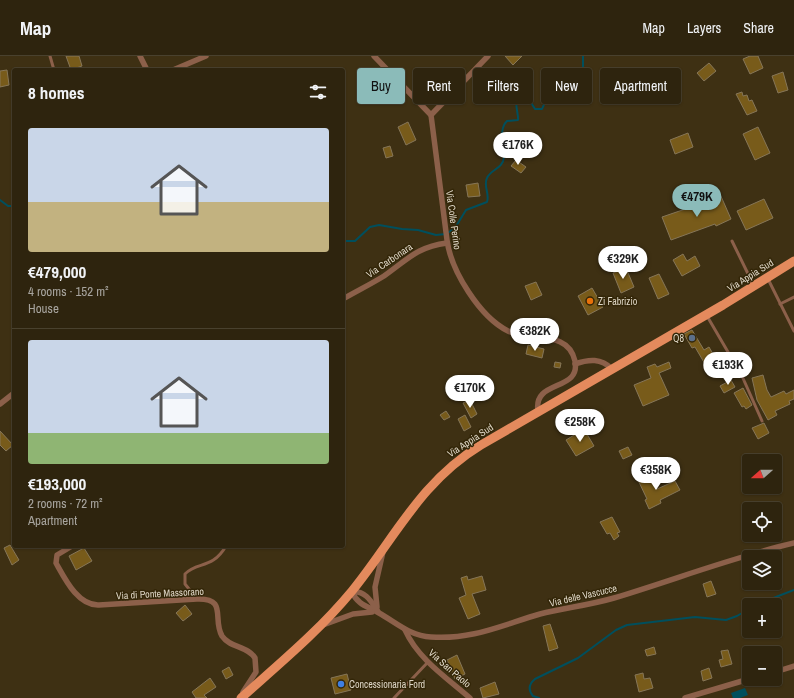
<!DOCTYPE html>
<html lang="en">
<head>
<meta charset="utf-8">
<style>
	body { margin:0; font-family:"Archivo Narrow",sans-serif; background:#3a301c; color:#f1f3f6; height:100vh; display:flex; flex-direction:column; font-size:15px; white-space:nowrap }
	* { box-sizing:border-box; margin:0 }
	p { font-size:13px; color:#a7a49e }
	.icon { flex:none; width:22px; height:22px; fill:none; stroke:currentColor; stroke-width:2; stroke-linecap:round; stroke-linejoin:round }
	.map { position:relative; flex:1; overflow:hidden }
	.sheet { position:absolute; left:12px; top:12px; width:333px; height:480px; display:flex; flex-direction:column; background:#2e240e; border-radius:4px; box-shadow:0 1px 3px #0004,0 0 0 1px #49412e }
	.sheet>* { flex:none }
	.guide { position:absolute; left:357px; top:12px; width:377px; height:36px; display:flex; gap:8px }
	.needle { width:26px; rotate:249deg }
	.tools { position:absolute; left:742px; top:398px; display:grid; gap:8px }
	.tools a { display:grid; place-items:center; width:40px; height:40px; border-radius:4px; background:#2e240e; box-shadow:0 1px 3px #0004,0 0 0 1px #49412e; font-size:20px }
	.price { position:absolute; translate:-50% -34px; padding:0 9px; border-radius:14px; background:#fff; color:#222; font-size:13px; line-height:26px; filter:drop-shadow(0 1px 2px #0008) }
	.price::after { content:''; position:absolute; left:50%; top:24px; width:12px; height:9px; margin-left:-6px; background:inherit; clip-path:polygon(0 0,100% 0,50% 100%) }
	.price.active { background:#8bbbb9; color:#111 }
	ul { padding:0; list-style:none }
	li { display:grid; align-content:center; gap:8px; height:212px; padding:0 16px }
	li+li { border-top:1px solid #49412e }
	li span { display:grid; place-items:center; height:124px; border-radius:4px; color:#555 }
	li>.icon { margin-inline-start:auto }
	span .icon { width:72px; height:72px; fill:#fffc; stroke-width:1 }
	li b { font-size:17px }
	h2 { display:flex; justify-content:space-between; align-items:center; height:48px; padding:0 16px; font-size:17px }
	.tag { padding:0 14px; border-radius:4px; background:#2e240e; box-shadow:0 1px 3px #0004,0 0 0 1px #49412e; font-size:14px; line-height:36px }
	.tag.active { background:#8bbbb9; color:#111 }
	header { display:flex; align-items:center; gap:24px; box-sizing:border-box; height:56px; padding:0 20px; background:#2e240e; border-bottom:1px solid #49412e }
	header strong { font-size:19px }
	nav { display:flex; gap:22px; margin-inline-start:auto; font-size:14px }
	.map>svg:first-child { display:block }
	.water { fill:#004f5d }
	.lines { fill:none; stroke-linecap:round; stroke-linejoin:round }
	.stream { stroke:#004f5d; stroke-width:2 }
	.building { fill:#785b1a; stroke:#867658 }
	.lane { stroke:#8c604a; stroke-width:3 }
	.street { stroke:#8c604a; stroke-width:5.5 }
	.primary { stroke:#e48a5d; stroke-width:9 }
	.food-dot { fill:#e8710a; stroke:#332608; stroke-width:1.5 }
	.service-dot { fill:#5c6f8a; stroke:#332608; stroke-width:1.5 }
	.shop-dot { fill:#3f7fe0; stroke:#332608; stroke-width:1.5 }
	.labels { text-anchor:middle; stroke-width:3; stroke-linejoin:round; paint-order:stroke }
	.street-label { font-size:10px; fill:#dfd7c7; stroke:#332608 }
	.poi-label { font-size:10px; fill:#dfd7c7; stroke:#332608; text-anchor:start }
</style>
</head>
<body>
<header>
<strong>Map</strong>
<nav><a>Map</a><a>Layers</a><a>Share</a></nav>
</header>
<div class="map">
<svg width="794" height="642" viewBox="0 0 794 642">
	<rect width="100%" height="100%" fill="#3e3013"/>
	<polygon class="water" points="745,632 748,639 740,642 733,642 731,637"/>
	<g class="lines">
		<g class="stream">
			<polyline points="0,144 8,150 14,150"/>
			<path d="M343,185H355L370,171L379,169L402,173L418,174L436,179L446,178L455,172L466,154L487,146C490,138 483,130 487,122C491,113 503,113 504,101C506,90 497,75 507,65L518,64C519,56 510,39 525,37L535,53H542C549,42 540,31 544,20L551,16C563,19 575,31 583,14V0"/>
			<polyline points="755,549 794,534"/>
			<path d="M539,642L533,640C528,634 529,628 535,623L578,602L616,574L627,569L695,561L726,564L737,560L749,553"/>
		</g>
	</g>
	<g class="building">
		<polygon points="66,0 79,0 82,10 71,14"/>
		<polygon points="505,0 522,0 513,9"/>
		<polygon points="750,0 758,0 763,12 750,18 743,3"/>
		<polygon points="709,7 716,15 704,25 697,17"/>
		<polygon points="7,14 9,29 0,31 0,15"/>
		<polygon points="783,16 788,34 778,37 772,20"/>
		<polygon points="742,36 743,40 747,39 749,45 752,44 757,55 747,59 736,38"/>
		<polygon points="408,66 416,84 406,89 398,71"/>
		<polygon points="758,71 770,97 755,104 743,78"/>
		<polygon points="688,77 693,91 675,98 670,84"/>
		<polygon points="390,90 393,100 386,102 383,92"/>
		<polygon points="516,104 526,111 521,117 511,110"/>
		<polygon points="478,127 480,140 468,141 466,129"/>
		<polygon points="720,138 731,163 716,170 715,168 671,184 662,161 700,148"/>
		<polygon points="764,143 773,162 746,174 737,155"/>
		<polygon points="683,198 687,205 695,200 700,210 682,220 673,204"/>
		<polygon points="626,212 634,231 621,237 613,217"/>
		<polygon points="659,218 669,238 658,243 649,222"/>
		<polygon points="536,226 542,239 531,244 525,230"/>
		<polygon points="592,232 603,251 588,259 578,240"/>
		<polygon points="692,274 704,294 709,291 717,305 727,300 735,314 726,319 723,313 712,320 695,291 692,292 684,278"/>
		<polygon points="528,289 544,293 542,302 526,298"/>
		<polygon points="555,306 561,307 560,312 554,311"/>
		<polygon points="669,306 671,312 659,317 669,339 643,350 634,329 651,322 647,311 655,308 657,311"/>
		<polygon points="763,319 767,334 771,341 784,335 786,338 794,334 794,343 789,345 790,348 775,355 777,359 768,364 757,344 752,322"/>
		<polygon points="731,324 735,331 724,337 720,330"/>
		<polygon points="743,332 752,349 746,353 744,350 742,351 734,337"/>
		<polygon points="470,344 477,358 471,362 463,347"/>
		<polygon points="446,355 450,361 444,364 440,359"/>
		<polygon points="465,359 471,371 464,375 458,363"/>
		<polygon points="764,367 769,377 758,383 752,372"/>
		<polygon points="584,373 594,390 576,400 566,384"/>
		<polygon points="0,375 13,389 6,395 0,389"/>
		<polygon points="628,391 632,399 623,403 619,395"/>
		<polygon points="650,418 657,433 675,425 680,434 660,444 661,447 649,453 645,444 647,443 638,424"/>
		<polygon points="612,461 620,476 617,477 619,480 614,484 610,477 607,478 600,466"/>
		<polygon points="10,489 19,504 12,509 4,492"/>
		<polygon points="84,492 92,505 76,514 69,500"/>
		<polygon points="467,520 468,524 482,520 486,534 472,538 480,558 468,563 459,542 466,539 461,522"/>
		<polygon points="711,525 716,538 707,541 703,528"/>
		<polygon points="185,549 192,558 183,565 176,557"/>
		<polygon points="550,568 558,592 549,595 543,570"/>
		<polygon points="654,591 656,598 647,600 645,594"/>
		<polygon points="728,594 732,608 721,611 719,604 723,603 721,595"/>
		<polygon points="457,599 465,618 455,623 447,604"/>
		<polygon points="229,611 233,619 226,623 222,615"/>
		<polygon points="709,612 712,622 703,625 701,615"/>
		<polygon points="643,617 644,623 650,622 653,632 639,636 635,619"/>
		<polygon points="347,618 351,634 335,638 331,622"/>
		<polygon points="210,622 216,631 204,639 207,642 196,642 192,636"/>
		<polygon points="495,626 499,638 483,642 480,632"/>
	</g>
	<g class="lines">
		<g class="lane">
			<polyline points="50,0 54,14"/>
			<polyline points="732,185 753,228"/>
			<polyline points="768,223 794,275"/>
			<polyline points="780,248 794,241"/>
			<polyline points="707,260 742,320 762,365"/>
			<path d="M197,543L185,528V518C197,505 212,514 226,490"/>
			<polyline points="394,642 428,606"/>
		</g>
		<g class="street">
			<polyline points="140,0 147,14"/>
			<polyline points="374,0 431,59"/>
			<path d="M488,0L431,59L447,184C451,215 480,261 508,275C530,286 568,273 575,305C581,336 533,323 538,355"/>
			<polyline points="173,14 206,0"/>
			<path d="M343,243C357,235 371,228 384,220C408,203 417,191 447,187"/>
			<path d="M575,308C589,303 601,302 612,313"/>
			<polyline points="0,348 14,337"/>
			<path d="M72,490L57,499L56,507C65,523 78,550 99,549L197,543C228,542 212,563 222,580C230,592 248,590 255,602L256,616L243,636"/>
			<polyline points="377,551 375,531 383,496"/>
			<path d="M379,557C372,547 366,534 352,536C358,549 367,550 379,557C397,567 410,580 431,581C472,584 502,569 540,558C564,552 590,549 614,542C674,524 733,501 794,487"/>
			<polyline points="323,569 353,558 372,556"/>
			<path d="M405,574C418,603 447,622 470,642"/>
			<polyline points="775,616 794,610"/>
			<polyline points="685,642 749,623"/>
		</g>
		<path class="primary" d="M241,642C279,608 319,575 352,535C395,482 420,426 481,389L723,249L794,205"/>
	</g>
	<circle class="food-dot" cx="590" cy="245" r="4"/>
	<circle class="service-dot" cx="692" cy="282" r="4"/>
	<circle class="shop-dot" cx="341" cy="628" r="4"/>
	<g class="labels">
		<g class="street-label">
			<text transform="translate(454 164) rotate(82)" y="4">Via Colle Perino</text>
			<text transform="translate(389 204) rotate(-34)" y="4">Via Carbonara</text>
			<text transform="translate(750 219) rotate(-32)" y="4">Via Appia Sud</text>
			<text transform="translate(470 384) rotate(-33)" y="4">Via Appia Sud</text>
			<text transform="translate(160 537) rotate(-3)" y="4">Via di Ponte Massorano</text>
			<text transform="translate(583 539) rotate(-13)" y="4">Via delle Vascucce</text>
			<text transform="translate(450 612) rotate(41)" y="4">Via San Paolo</text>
		</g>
		<g class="poi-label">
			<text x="598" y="249">Zi Fabrizio</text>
			<text x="684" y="286" text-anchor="end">Q8</text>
			<text x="349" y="632">Concessionaria Ford</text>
		</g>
	</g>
</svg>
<div class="tools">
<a><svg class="needle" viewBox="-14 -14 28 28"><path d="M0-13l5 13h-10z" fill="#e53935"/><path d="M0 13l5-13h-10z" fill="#a7a49e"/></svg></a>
<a><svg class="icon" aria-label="locate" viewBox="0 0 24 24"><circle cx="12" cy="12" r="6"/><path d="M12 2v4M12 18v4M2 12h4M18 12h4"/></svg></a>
<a><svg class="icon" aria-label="layers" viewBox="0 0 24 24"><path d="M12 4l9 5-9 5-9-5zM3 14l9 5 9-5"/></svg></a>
<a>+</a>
<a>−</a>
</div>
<b class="price" style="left:518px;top:110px">€176K</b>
<b class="price active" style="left:697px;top:162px">€479K</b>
<b class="price" style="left:623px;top:224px">€329K</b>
<b class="price" style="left:535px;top:296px">€382K</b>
<b class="price" style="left:728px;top:330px">€193K</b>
<b class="price" style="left:470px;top:353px">€170K</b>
<b class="price" style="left:580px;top:387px">€258K</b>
<b class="price" style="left:656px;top:435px">€358K</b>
<div class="guide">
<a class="tag active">Buy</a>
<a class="tag">Rent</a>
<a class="tag">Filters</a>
<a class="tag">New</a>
<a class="tag">Apartment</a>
</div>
<section class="sheet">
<h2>8 homes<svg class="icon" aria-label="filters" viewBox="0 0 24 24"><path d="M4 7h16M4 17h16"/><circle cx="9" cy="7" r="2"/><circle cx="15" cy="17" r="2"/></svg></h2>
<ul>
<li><span style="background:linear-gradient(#c9d6e8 60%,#c2b280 0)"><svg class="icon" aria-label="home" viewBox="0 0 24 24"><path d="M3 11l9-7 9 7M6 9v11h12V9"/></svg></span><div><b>€479,000</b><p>4 rooms · 152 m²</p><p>House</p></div></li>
<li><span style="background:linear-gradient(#c9d6e8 75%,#8fb573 0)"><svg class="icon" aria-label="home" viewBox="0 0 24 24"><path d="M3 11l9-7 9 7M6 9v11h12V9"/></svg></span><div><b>€193,000</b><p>2 rooms · 72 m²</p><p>Apartment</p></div></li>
</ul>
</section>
</div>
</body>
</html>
